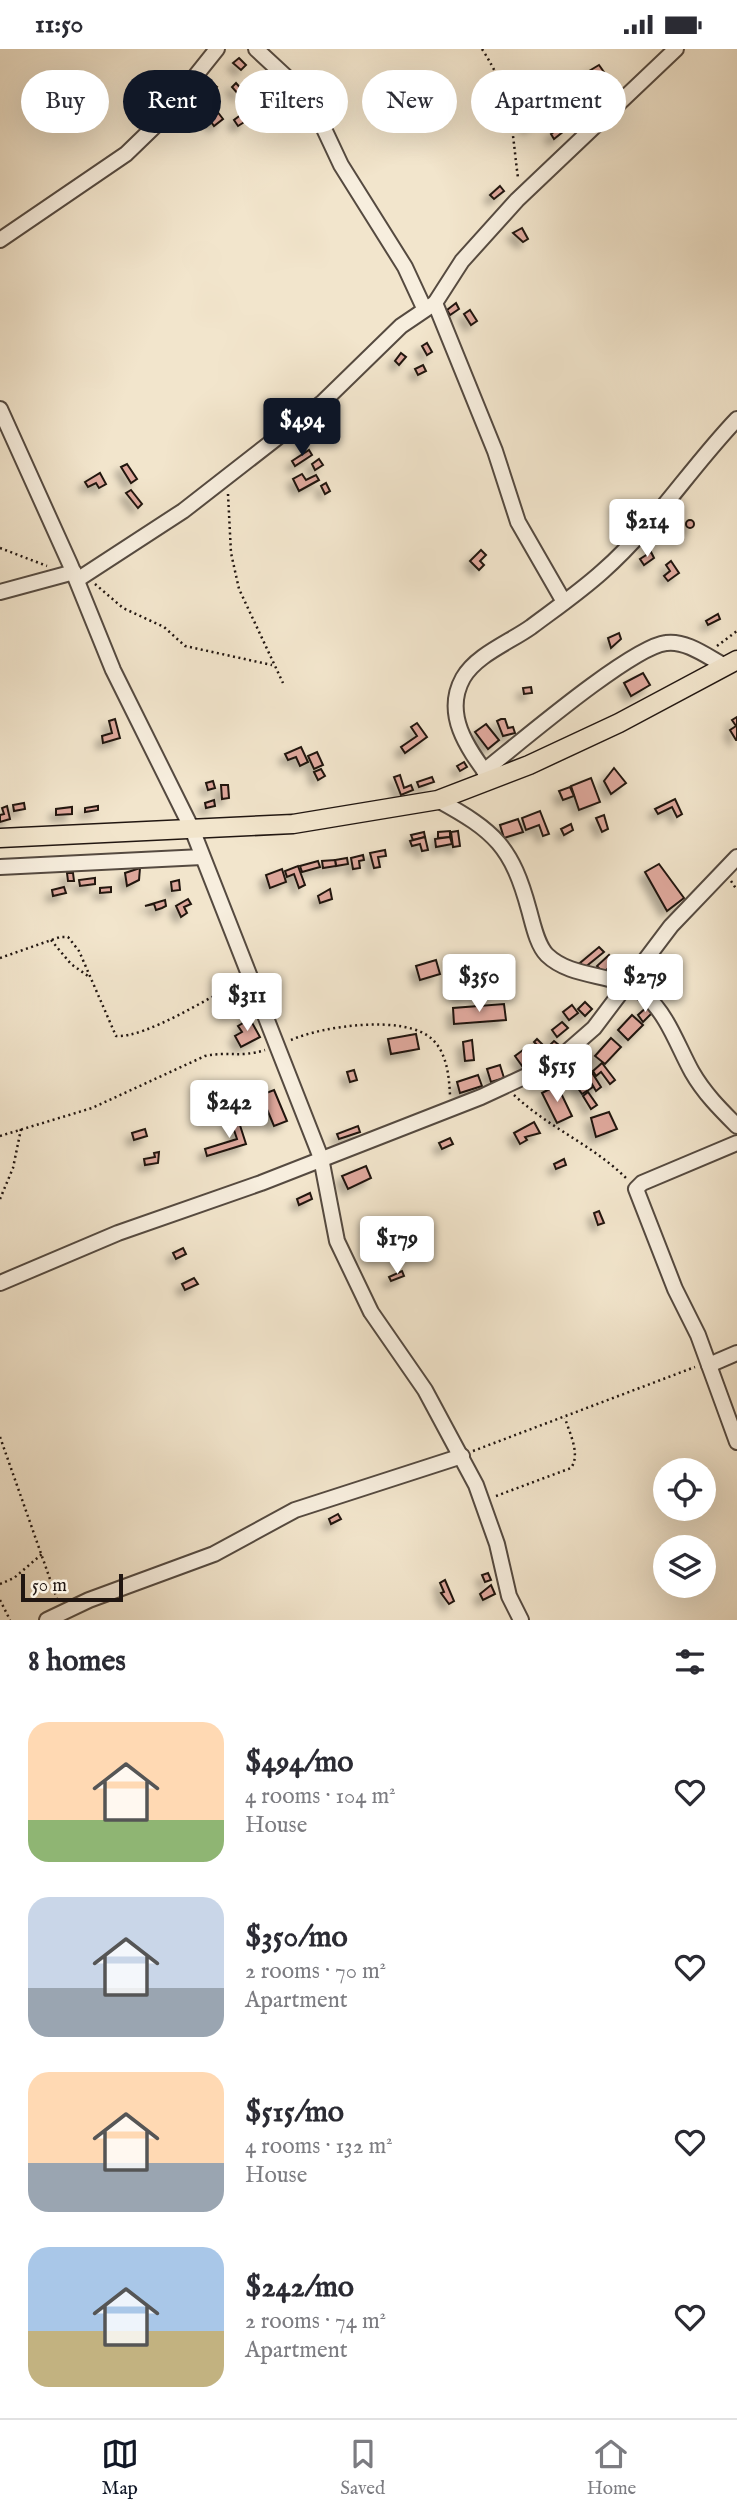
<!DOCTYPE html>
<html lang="en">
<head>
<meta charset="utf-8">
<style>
	body { margin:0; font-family:"IM FELL English",serif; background:#f2f2f3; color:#2b2b33; height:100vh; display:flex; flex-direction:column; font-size:26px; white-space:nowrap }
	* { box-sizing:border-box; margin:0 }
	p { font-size:23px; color:#7c7c81 }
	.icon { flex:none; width:38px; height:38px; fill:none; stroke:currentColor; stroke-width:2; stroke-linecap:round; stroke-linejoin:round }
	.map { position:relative; height:1571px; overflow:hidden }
	.drawer { display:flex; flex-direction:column; background:#fff; flex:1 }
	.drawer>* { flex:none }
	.banner { position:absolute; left:21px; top:21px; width:696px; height:63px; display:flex; gap:14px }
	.controls { position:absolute; left:653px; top:1409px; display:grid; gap:14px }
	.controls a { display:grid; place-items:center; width:63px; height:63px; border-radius:50%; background:#fff; box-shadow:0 7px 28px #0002; font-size:35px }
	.scale { position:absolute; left:21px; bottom:18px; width:102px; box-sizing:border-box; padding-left:7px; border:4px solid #211611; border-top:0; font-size:19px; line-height:24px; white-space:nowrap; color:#211611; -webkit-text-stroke:5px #f7eede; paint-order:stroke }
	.price { position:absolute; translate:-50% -60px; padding:0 16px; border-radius:7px; background:#fff; color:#222; font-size:23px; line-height:46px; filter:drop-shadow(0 2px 4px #0008) }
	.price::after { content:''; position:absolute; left:50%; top:42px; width:21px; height:16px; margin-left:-10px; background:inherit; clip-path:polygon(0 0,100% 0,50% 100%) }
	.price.on { background:#111827; color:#fff }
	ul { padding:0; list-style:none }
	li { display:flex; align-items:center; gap:21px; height:175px; padding:0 28px }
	li span { display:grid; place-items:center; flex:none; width:196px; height:140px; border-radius:21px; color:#555 }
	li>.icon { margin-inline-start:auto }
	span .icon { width:84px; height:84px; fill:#fffc; stroke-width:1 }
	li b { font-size:30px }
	h2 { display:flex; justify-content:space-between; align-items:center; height:84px; padding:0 28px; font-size:30px }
	.chip { padding:0 24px; border-radius:32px; background:#fff; box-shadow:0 7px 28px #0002; font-size:24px; line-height:63px }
	.chip.on { background:#111827; color:#fff }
	.status { display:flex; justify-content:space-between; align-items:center; height:49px; padding:0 35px; background:#fff; direction:ltr }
	.status svg { height:19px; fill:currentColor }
	.tabs { display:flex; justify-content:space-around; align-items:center; height:98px; border-top:2px solid #e1e1e2; background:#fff; font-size:19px; color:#7c7c81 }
	.tabs a { display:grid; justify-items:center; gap:4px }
	.tabs .on { color:#111827 }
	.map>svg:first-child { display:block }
	.building { fill:#dea79b; stroke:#211611; stroke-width:2; filter:url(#shadow) }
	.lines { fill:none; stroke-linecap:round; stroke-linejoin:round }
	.minor-casing { stroke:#554a40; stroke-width:18 }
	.major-casing { stroke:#211611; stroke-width:21 }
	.path { stroke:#211611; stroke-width:2.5; stroke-dasharray:2 3.5; stroke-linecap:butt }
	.minor { stroke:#f7eede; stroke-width:14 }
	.major { stroke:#f2e5cc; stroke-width:18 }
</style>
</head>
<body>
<div class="status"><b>11:50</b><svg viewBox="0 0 49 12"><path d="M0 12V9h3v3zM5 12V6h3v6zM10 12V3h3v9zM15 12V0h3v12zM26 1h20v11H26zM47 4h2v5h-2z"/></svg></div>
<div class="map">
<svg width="737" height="1571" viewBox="0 0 737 1571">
	<defs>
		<filter id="shadow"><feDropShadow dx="-6" dy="6" stdDeviation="3.5" flood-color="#0004"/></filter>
	</defs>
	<rect width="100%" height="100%" fill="#f2e5cc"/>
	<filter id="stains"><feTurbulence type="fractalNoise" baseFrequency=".00286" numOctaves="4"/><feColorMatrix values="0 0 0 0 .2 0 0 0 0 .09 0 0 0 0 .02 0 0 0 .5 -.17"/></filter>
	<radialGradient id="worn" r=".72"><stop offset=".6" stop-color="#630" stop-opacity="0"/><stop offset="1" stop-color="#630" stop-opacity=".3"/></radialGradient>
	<g class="building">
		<polygon points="239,9 246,16 241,21 233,14"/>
		<polygon points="599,16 606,26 601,29 598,25 592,28 594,32 590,35 584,25"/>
		<polygon points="576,28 580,37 570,41 566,31"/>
		<polygon points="212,34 217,38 204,53 199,49"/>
		<polygon points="236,34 243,42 239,46 232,38"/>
		<polygon points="584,44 594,62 585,67 575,50"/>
		<polygon points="213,57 223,70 214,77 204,63"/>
		<polygon points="538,63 542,68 529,79 524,73"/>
		<polygon points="242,65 246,72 238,77 234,71"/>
		<polygon points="561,78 564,82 554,90 551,85"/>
		<polygon points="500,137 504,142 494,150 490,146"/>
		<polygon points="522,179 528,190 523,193 513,184"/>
		<polygon points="456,254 459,260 450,266 447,261"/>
		<polygon points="470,261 477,272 471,276 464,265"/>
		<polygon points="427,294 432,303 427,306 422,297"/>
		<polygon points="401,304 406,308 399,316 395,312"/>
		<polygon points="423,316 426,322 418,326 415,320"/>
		<polygon points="309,401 312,406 295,417 292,412"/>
		<polygon points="319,410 323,416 315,421 312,415"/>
		<polygon points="127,415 137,430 131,434 121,418"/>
		<polygon points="100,424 106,435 99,439 96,434 88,438 85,433"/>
		<polygon points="302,425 306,431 316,426 319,431 299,442 293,430"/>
		<polygon points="326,434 330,442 325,445 321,437"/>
		<polygon points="131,441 142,455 138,459 126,444"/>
		<circle cx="690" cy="475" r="4"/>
		<polygon points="481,501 486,506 480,512 484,516 479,521 470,512"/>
		<polygon points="651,503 654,509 644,516 640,510"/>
		<polygon points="671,512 679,524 668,532 664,527 670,522 666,516"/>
		<polygon points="718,565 720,570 708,576 706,572"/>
		<polygon points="619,584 621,590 611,599 608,589"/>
		<polygon points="643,624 650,636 631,647 624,634"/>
		<polygon points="531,638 532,644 524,645 523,639"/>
		<polygon points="737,668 737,691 736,691 730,681 736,677 732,671"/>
		<polygon points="115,670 120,689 103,694 102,687 112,684 109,672"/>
		<polygon points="501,670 505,670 508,679 513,678 515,684 503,687 497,672"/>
		<polygon points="417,674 427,688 405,704 401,698 417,687 411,678"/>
		<polygon points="486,675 499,691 488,700 475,683"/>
		<polygon points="301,698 308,713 300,717 296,708 288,711 285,705"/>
		<polygon points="317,703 323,716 314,720 308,707"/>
		<polygon points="464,713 467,718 460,722 457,717"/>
		<polygon points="614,719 626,734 611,745 604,732"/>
		<polygon points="321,720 325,727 318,731 314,723"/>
		<polygon points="400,726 404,739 411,736 413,741 401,746 394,728"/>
		<polygon points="432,728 434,733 419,738 417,733"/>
		<polygon points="591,729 600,753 579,761 571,737"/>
		<polygon points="213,732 215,739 208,741 206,734"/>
		<polygon points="221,736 228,736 229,749 222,750"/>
		<polygon points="570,738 574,747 563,751 559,742"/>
		<polygon points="675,750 682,765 677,768 672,758 658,765 655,760"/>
		<polygon points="214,751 215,757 206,759 205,754"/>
		<polygon points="24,754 25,760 14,762 13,756"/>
		<polygon points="7,757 10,770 0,773 0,766 4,765 2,759"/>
		<polygon points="98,757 98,761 85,763 85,759"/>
		<polygon points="72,758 72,765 56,766 56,760"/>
		<polygon points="540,762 549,785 543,787 539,776 526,781 522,769"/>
		<polygon points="604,766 608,780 602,783 596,769"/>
		<polygon points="518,770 523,783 504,789 500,776"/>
		<polygon points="571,775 573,781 564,786 561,780"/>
		<polygon points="450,782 450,788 438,789 438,783"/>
		<polygon points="458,782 460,797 453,798 451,783"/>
		<polygon points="424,783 425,788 413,791 411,786"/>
		<polygon points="425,788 428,801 422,802 420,795 412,797 410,792"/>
		<polygon points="450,788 452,795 436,798 435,790"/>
		<polygon points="385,801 386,807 378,808 380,818 374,819 370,804"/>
		<polygon points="363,806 364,811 359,812 360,819 353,820 351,809"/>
		<polygon points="347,809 348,815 336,817 335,811"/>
		<polygon points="335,811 336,817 323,819 322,812"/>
		<polygon points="318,812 320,818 302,823 300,817"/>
		<polygon points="659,815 684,849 667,862 645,823"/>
		<polygon points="298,817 305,836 299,839 294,825 287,828 285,822"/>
		<polygon points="140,819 139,831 127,837 125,824"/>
		<polygon points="282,820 286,833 270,839 266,826"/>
		<polygon points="67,824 73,824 74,832 68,832"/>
		<polygon points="95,829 95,835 80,837 79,831"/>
		<polygon points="179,831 180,841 172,842 171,833"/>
		<polygon points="64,838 66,844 53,847 52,841"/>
		<polygon points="111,838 111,843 100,844 100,839"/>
		<polygon points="330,840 332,850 320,854 318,847"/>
		<polygon points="188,850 191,855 184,858 187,864 181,868 176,857"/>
		<polygon points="165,851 166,857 162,859 156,861 154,855 145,857"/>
		<polygon points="599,898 604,903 584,919 580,914"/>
		<polygon points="609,906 615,913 603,924 597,917"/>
		<polygon points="436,911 440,925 420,931 416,917"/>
		<polygon points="498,921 501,939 460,946 457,928"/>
		<polygon points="585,953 592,960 585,967 578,960"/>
		<polygon points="504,955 506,971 454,975 453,959"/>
		<polygon points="572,956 578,964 569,971 563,963"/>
		<polygon points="648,957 653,963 643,973 638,966"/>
		<polygon points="632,966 643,976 628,991 618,981"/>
		<polygon points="250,970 260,988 241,998 235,987 242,983 238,977"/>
		<polygon points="562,973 568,979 557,988 552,981"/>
		<polygon points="416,985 419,1000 391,1005 388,990"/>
		<polygon points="611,989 621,998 605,1015 595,1007"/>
		<polygon points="537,990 543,996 535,1003 534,1000 538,997 534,993"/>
		<polygon points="472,991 474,1011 465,1012 463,993"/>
		<polygon points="554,992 559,996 550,1004 546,1000"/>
		<polygon points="523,1001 527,1012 532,1009 535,1014 525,1021 515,1007"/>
		<polygon points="602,1014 615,1031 610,1035 601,1023 596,1027 593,1022"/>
		<polygon points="500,1016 504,1029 491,1033 487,1020"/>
		<polygon points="354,1021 357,1031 350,1033 347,1023"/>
		<polygon points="591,1022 601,1038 596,1042 586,1025"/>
		<polygon points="478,1026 482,1037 460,1044 457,1033"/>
		<polygon points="586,1028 593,1038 582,1045 575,1035"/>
		<polygon points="557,1036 572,1067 557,1074 542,1044"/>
		<polygon points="274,1041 287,1072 274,1077 261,1046"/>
		<polygon points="588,1043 597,1056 591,1060 583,1047"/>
		<polygon points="609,1063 617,1080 596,1088 591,1069"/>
		<polygon points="237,1067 246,1095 207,1107 205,1100 237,1090 230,1069"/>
		<polygon points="534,1073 540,1084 525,1088 527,1091 520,1095 514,1084"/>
		<polygon points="358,1077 360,1083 339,1090 337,1085"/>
		<polygon points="145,1080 147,1087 134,1091 132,1084"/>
		<polygon points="450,1089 453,1095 442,1100 439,1094"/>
		<polygon points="159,1103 158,1114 145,1116 144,1110 155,1108 154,1104"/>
		<polygon points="564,1110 566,1116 556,1120 554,1115"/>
		<polygon points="366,1117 371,1129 348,1140 342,1127"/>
		<polygon points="310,1144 312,1150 299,1156 297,1150"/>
		<polygon points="599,1162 604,1174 598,1176 594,1164"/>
		<polygon points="395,1175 397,1187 390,1188 388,1176"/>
		<polygon points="183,1199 186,1205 176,1210 173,1204"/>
		<polygon points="402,1222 404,1227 391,1232 389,1228"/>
		<polygon points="194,1229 198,1235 185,1241 182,1235"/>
		<polygon points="338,1465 341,1470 331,1475 329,1470"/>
		<polygon points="488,1524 491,1531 485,1533 482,1526"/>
		<polygon points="445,1531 454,1552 449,1555 441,1544 444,1543 440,1534"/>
		<polygon points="491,1536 495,1545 483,1551 480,1545"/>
	</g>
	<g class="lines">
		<defs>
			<g id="minor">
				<polyline points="256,0 310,50 341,116 405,218 424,259"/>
				<polyline points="0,191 126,105 157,75 217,0"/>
				<polyline points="435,254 495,402 518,473 564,553"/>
				<polyline points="0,360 70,515 113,621 192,780 321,1109 337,1192 371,1263 425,1341 476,1436 497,1495 509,1547 521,1571"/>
				<polyline points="77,531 183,462 323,353 401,277 435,254 462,212 517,151 676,0"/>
				<polyline points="0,543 74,523"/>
				<path d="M484,722C517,696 631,598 666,594C686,591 708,608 725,617"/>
				<path d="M491,731C470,702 442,667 463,629C476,606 510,593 531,578C555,560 581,542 603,522C653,478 691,418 737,370"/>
				<path d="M438,751C495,782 512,798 529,861C533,875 537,896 547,906C573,931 617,923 645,946C668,966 678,998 692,1023C704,1044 720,1060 737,1077"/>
				<polyline points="0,818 202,808"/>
				<polyline points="737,1094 642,1134 636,1140 675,1240 698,1286 737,1393"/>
				<polyline points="0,1234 118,1184 261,1134 481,1048 554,1014 594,979 671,877 737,808"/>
				<polyline points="709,1316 737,1304"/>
				<polyline points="47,1571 89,1551 214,1505 295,1461 462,1407"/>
			</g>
			<polyline id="major" points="0,789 293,775 438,751 529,716 619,674 737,611"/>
		</defs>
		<use href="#minor" class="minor-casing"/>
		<use href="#major" class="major-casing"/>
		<g class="path">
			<path d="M482,0C513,48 511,76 518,129"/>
			<polyline points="228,445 231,504 239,540 283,634"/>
			<polyline points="0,499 47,517"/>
			<polyline points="95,535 123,559 164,578 185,597 272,616"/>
			<polyline points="717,597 737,582"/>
			<polyline points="731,832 737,841"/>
			<polyline points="51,891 71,915 88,927"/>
			<path d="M0,909L60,888H68L79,902L116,987C146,989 210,948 239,933"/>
			<path d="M291,991C322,977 405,965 432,990C447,1004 449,1027 450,1046"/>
			<path d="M514,1046C549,1079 593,1096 627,1130"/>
			<path d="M0,1087L92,1059L205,1007C228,1002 240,1009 265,1001"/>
			<polyline points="0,1150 13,1119 21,1080"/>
			<polyline points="0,1388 57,1550"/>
			<polyline points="473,1402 695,1318"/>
			<path d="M496,1447L571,1419C581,1405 569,1383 565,1369"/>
			<polyline points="0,1535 14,1529 42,1505"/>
			<polyline points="0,1551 10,1571"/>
		</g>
		<use href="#minor" class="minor"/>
		<use href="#major" class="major"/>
	</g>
	<rect width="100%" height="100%" filter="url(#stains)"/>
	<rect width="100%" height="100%" fill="url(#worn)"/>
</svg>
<div class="controls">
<a><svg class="icon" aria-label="locate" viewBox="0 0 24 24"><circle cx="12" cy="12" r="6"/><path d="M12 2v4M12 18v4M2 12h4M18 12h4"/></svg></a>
<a><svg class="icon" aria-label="layers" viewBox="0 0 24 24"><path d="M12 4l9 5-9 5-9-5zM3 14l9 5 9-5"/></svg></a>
</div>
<div class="scale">50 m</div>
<b class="price on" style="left:302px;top:409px">$494</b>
<b class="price" style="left:647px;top:510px">$214</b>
<b class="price" style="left:479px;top:965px">$350</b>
<b class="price" style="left:645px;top:965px">$279</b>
<b class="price" style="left:247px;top:984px">$311</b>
<b class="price" style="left:557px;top:1055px">$515</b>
<b class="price" style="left:229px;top:1091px">$242</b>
<b class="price" style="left:397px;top:1227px">$179</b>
<div class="banner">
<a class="chip">Buy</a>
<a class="chip on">Rent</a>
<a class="chip">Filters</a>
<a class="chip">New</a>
<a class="chip">Apartment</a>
</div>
</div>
<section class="drawer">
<h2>8 homes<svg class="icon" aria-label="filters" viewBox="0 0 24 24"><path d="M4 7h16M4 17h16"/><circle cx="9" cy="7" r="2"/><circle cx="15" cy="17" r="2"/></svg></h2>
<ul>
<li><span style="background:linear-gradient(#ffd9b3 70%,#8fb573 0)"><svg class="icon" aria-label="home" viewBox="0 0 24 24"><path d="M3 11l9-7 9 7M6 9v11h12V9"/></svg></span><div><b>$494/mo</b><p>4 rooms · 104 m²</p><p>House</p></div><svg class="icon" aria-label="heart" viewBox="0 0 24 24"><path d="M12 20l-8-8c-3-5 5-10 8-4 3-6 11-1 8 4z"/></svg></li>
<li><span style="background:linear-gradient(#c9d6e8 65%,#9aa5b1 0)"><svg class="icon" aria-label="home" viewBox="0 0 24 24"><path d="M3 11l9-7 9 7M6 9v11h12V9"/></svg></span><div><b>$350/mo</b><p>2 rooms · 70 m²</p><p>Apartment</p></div><svg class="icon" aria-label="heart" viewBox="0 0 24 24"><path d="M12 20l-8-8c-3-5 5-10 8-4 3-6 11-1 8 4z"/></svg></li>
<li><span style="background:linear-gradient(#ffd9b3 65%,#9aa5b1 0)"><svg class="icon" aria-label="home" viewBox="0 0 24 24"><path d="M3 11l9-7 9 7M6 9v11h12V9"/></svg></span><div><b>$515/mo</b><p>4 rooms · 132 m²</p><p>House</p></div><svg class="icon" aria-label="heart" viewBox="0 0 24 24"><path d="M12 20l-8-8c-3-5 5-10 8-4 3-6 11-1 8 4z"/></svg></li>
<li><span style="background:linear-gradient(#a9c7e8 60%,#c2b280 0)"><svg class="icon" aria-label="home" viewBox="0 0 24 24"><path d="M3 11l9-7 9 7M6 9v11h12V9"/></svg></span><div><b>$242/mo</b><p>2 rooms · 74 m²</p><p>Apartment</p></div><svg class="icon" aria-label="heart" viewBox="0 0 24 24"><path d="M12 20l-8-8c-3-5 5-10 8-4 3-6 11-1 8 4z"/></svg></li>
</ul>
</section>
<nav class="tabs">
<a class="on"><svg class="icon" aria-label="map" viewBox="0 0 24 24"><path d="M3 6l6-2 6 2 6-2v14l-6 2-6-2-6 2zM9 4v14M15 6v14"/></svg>Map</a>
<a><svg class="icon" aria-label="saved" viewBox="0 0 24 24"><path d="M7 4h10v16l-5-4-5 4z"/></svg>Saved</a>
<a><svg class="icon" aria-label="home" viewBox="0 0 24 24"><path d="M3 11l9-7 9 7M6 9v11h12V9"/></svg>Home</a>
</nav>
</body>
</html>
